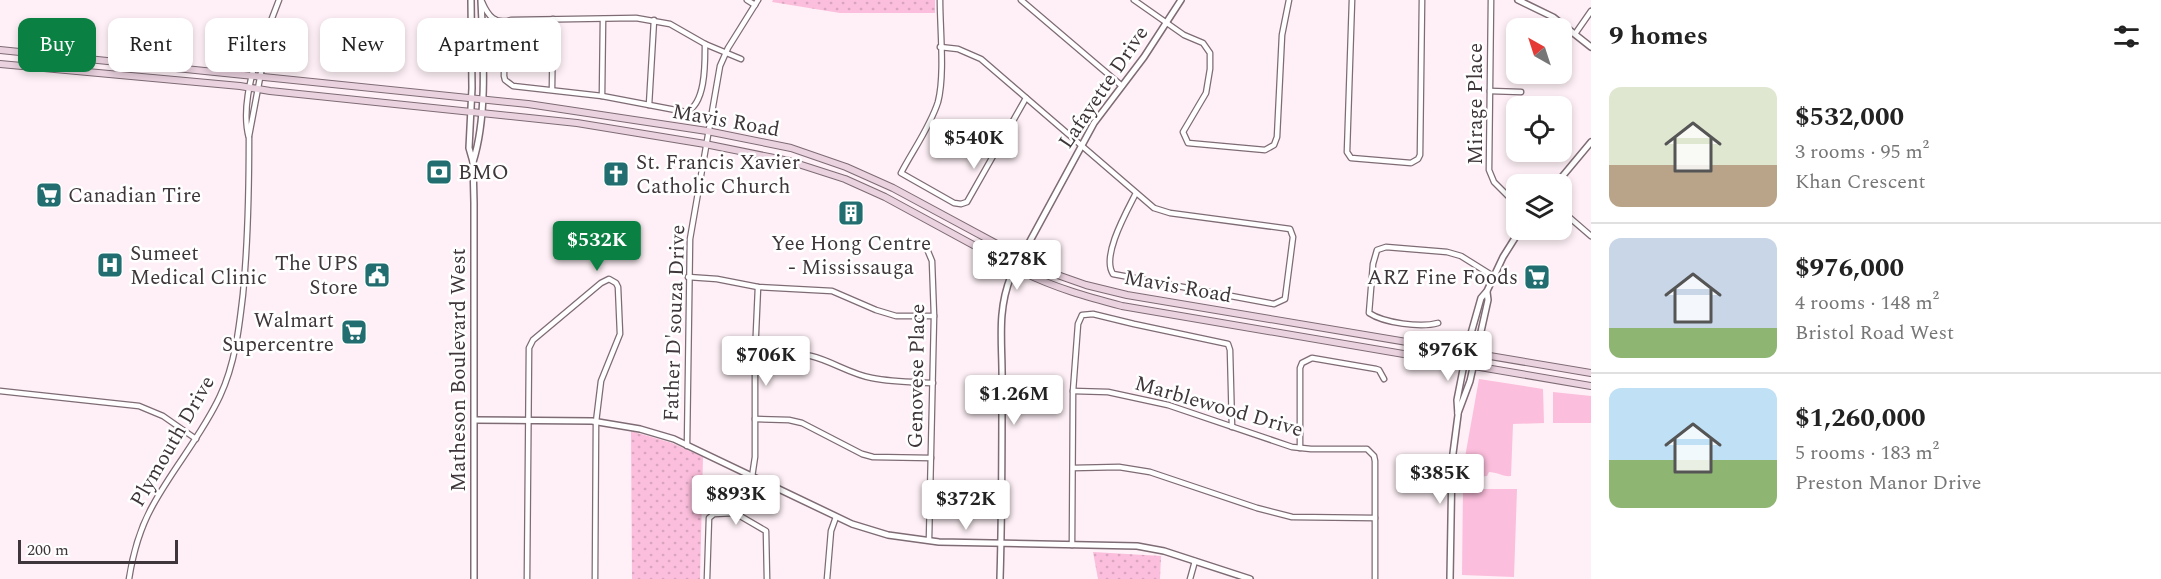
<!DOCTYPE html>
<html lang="en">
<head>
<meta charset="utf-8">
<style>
	body { margin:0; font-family:Spectral,serif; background:#f2f2f2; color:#222; height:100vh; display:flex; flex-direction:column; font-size:22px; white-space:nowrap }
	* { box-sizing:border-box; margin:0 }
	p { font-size:20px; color:#767676 }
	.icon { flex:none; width:33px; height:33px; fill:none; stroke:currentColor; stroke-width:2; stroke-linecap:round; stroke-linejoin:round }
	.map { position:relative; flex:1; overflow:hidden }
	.details { display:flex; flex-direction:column; background:#fff; width:570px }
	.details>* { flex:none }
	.guide { position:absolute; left:18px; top:18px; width:570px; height:54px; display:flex; gap:12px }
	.needle { width:39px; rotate:321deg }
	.controls { position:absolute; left:1506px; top:18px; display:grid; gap:12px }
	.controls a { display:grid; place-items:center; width:66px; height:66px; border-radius:12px; background:#fff; box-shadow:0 3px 9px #0003; font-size:30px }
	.scale { position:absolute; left:18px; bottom:15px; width:160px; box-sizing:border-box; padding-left:6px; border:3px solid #3e363a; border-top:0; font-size:16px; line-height:21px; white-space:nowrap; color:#3e363a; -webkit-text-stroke:4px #fff; paint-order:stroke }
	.price { position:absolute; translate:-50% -51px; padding:0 14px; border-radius:6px; background:#fff; color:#222; font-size:20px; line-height:39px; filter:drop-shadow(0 2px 3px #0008) }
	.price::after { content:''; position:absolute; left:50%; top:36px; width:18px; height:14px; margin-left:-9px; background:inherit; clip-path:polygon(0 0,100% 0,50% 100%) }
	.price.on { background:#0b8043; color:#fff }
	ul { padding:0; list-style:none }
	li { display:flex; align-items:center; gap:18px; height:150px; padding:0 18px }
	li+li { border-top:2px solid #e0e0e0 }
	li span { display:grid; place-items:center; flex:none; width:168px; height:120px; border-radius:12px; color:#555 }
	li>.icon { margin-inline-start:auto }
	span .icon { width:72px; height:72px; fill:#fffc; stroke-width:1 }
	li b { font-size:26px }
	h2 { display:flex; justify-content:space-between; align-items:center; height:72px; padding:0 18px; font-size:26px }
	.pill { padding:0 21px; border-radius:12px; background:#fff; box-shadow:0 3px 9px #0003; font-size:21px; line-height:54px }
	.pill.on { background:#0b8043; color:#fff }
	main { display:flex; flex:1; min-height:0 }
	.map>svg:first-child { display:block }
	.grass { fill:#fbbedc }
	.park { fill:url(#park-dots) }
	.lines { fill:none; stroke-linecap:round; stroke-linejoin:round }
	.minor-casing { stroke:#7e6b74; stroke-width:7 }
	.tertiary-casing { stroke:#7e6b74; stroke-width:8 }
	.secondary-casing { stroke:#7e6b74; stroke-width:8 }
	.minor { stroke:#fff; stroke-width:4.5 }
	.tertiary { stroke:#fff; stroke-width:5 }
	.secondary { stroke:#ead2df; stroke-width:6 }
	.labels { text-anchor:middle; stroke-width:5; stroke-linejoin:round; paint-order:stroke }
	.street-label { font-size:21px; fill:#3e363a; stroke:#fff }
	.poi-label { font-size:21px; fill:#3e363a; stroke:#fff; text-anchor:start }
</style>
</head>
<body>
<main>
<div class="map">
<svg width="1591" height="579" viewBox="0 0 1591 579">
	<defs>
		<pattern id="park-dots" width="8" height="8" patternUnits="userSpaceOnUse" patternTransform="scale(1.5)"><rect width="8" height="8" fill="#fbbedc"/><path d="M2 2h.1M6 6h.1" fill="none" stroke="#d8a4be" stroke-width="1.8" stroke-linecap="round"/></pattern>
	</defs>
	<rect width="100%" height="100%" fill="#fef0f6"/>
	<g class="grass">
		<path d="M1479,379L1543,389L1544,423L1513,424L1511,476C1503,477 1497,472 1489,472L1487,476L1478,477L1462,474Z"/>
		<polygon points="1553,392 1591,396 1591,423 1553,423"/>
		<polygon points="1463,489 1517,489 1514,577 1462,575"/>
	</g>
	<g class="park">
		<polygon points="773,0 935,0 935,13 840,13 772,2"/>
		<polygon points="631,431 672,443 703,457 700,579 632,579"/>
		<polygon points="1093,552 1161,556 1160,579 1098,579"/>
	</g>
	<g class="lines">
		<defs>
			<g id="minor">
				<polyline points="747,0 755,5"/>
				<path d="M940,0C940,30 945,75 938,102C930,127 913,150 901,173L954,203L961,204L967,202L1026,98"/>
				<polyline points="1021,0 1122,86"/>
				<polyline points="1134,0 1184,35 1203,43 1210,53 1210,69 1206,93 1183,132 1188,143 1265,150 1274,145 1277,137 1282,35 1289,0"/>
				<polyline points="1352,0 1347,152 1351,158 1411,163 1418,159 1420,155 1422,0"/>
				<polyline points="1491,0 1489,170 1494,182 1512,200"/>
				<path d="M482,2C488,16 495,25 511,20L636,18L670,24L705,44L741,59"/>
				<path d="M505,22L504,76L505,80L513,86L602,96L686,112C706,104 705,63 705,44"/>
				<polyline points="483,33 487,25 495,20"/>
				<polyline points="1575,34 1591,11"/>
				<path d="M940,47L958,49L981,59L1154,208L1170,213L1290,229L1293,237L1285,299L1274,304L1113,274C1101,256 1127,211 1136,193"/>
				<polyline points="552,89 553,19"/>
				<polyline points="1490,91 1521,92"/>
				<polyline points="602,96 603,19"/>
				<polyline points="649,105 654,20"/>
				<polyline points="249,136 266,46 264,39"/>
				<polyline points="1562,211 1591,236"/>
				<polyline points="927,249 932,261 934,316 929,540"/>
				<polyline points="688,277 717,279 758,287 832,291 876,310 896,316 934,316"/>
				<polyline points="758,287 755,355 755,457 752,477 735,513 766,531 767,579"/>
				<path d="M1438,323C1421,328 1384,323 1369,313L1373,264L1377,250L1386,247L1447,252L1461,256L1493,276"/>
				<path d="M755,355C774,353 792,352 811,356C832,361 850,374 872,378C892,382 912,382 933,383"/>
				<polyline points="0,391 139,406 163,416 196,439"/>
				<polyline points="1073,391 1108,392 1168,405 1292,447 1311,449 1367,449 1374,456 1375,461 1375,579"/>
				<polyline points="755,419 789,420 802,423 862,454 873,457 931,458"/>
				<polyline points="687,446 690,239 720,66 728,48 758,0"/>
				<polyline points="1300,448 1300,368 1302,363 1312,358 1376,369 1379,370 1384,379"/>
				<polyline points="1073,468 1119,467 1150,472 1257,508 1292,517 1375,518"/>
				<polyline points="1072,545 1073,391 1078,324 1082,315 1093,314 1134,324 1228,344 1230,350 1232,427"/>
				<path d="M129,579C133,553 140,528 153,505C173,468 202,435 220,396C235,364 239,329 243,294C248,242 249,190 249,138C241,109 252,74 260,44L264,39L279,0"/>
				<polyline points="527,579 529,348 533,340 601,283 609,279 616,283 618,287 620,334 601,381 596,422 595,579"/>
				<polyline points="707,579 709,518 714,514 735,513"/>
				<polyline points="827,579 831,531 836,517"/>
				<polyline points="1190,579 1195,561"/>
			</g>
			<g id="tertiary">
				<polyline points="471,0 472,88 469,148 473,162 474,203 474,579"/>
				<polyline points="1518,0 1553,17 1591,47"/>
				<path d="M473,162C488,115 483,49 481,0"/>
				<polyline points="1556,184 1591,142"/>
				<polyline points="1458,413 1470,381 1488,300 1487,292"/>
				<polyline points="475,420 592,421 640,429 674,439 852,524 888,535 939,542 1137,546 1164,551 1250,579"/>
				<path d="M1000,579C1002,514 1002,450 1002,385C1003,346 996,313 1011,276L1094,123L1144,57L1181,0"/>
				<polyline points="1450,579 1452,461 1458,415 1457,400 1468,344 1481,298 1487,291 1503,257 1520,230"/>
			</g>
			<g id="secondary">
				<polyline points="0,50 528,104 707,131 791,148 846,167 893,188 1049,272 1086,285 1127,295 1591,373"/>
				<path d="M0,64L240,86L270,91L577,123L705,144L789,161L845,179L885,197L1023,272C1055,288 1088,297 1122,306L1591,386"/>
			</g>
		</defs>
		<use href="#minor" class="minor-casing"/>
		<use href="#tertiary" class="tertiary-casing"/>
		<use href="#secondary" class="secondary-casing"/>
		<use href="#minor" class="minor"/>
		<use href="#tertiary" class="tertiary"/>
		<use href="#secondary" class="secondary"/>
	</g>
	<defs>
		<symbol id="bank-square" viewBox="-11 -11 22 22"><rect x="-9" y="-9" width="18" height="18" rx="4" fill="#216d6f" stroke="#fff"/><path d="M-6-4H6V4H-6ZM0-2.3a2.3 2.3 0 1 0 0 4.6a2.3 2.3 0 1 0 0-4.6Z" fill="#fff"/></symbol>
		<symbol id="church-square" viewBox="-11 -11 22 22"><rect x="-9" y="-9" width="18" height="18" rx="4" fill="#216d6f" stroke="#fff"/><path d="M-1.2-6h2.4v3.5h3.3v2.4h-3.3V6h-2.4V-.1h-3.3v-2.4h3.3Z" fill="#fff"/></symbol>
		<symbol id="supermarket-square" viewBox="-11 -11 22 22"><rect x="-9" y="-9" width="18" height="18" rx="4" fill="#216d6f" stroke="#fff"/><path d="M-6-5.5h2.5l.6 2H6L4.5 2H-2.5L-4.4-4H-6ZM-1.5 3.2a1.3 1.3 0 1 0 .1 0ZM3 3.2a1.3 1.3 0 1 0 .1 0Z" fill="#fff"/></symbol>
		<symbol id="building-square" viewBox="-11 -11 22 22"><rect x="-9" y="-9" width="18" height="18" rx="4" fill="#216d6f" stroke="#fff"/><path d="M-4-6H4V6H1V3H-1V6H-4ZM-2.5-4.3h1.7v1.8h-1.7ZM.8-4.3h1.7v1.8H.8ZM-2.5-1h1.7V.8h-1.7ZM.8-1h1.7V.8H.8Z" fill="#fff"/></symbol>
		<symbol id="hospital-square" viewBox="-11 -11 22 22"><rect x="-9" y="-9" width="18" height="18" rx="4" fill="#216d6f" stroke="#fff"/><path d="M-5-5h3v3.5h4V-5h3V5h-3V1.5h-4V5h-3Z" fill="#fff"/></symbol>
		<symbol id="civic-square" viewBox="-11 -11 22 22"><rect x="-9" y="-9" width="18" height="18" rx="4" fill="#216d6f" stroke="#fff"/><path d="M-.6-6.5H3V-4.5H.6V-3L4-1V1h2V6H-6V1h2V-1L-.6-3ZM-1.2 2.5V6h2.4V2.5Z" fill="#fff"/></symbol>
	</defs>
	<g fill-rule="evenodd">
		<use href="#bank-square" x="424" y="157" width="30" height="30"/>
		<use href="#church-square" x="601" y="159" width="30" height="30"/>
		<use href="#supermarket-square" x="34" y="180" width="30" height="30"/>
		<use href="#building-square" x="836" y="198" width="30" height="30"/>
		<use href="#hospital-square" x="95" y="250" width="30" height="30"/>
		<use href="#civic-square" x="362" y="260" width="30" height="30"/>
		<use href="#supermarket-square" x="1522" y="262" width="30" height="30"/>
		<use href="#supermarket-square" x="339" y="317" width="30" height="30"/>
	</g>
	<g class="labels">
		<g class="street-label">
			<text transform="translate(1103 87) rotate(-56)" y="7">Lafayette Drive</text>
			<text transform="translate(1475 104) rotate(-90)" y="7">Mirage Place</text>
			<text transform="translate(726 120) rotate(10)" y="7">Mavis Road</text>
			<text transform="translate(1178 286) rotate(10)" y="7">Mavis Road</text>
			<text transform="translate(674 323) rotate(-88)" y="7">Father D'souza Drive</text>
			<text transform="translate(458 370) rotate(-90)" y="7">Matheson Boulevard West</text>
			<text transform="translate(916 376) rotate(-89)" y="7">Genovese Place</text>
			<text transform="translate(1219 406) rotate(16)" y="7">Marblewood Drive</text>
			<text transform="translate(172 441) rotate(-60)" y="7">Plymouth Drive</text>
		</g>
		<g class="poi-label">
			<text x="636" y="169">St. Francis Xavier<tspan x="636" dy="24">Catholic Church</tspan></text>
			<text x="458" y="179">BMO</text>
			<text x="68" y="202">Canadian Tire</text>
			<text x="851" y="250" text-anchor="middle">Yee Hong Centre<tspan x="851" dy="24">- Mississauga</tspan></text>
			<text x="130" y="260">Sumeet<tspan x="130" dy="24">Medical Clinic</tspan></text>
			<text x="358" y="270" text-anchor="end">The UPS<tspan x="358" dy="24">Store</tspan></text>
			<text x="1518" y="284" text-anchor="end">ARZ Fine Foods</text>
			<text x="334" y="327" text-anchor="end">Walmart<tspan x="334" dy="24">Supercentre</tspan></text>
		</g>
	</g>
</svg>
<div class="controls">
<a><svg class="needle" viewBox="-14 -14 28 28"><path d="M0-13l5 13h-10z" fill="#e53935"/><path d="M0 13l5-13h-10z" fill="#767676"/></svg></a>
<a><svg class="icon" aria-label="locate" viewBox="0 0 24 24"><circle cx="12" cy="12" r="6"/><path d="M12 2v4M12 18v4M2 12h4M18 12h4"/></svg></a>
<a><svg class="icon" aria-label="layers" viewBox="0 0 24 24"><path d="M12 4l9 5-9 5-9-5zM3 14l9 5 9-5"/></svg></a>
</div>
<div class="scale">200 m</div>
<b class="price" style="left:974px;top:170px">$540K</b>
<b class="price on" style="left:597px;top:272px">$532K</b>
<b class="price" style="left:1017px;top:291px">$278K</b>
<b class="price" style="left:1448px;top:382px">$976K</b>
<b class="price" style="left:766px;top:387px">$706K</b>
<b class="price" style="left:1014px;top:426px">$1.26M</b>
<b class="price" style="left:1440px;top:505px">$385K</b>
<b class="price" style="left:736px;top:526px">$893K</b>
<b class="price" style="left:966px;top:531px">$372K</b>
<div class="guide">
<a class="pill on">Buy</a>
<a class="pill">Rent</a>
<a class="pill">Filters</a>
<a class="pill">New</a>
<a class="pill">Apartment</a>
</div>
</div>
<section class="details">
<h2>9 homes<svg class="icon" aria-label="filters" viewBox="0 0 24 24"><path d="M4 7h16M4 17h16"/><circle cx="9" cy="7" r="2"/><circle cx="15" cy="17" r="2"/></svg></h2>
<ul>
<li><span style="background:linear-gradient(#dfe7d0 65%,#b9a48a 0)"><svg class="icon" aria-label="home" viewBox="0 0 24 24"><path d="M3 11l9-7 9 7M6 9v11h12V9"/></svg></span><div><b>$532,000</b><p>3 rooms · 95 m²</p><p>Khan Crescent</p></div></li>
<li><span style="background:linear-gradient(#c9d6e8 75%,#8fb573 0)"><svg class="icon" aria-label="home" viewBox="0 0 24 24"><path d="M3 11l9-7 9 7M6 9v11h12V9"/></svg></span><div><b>$976,000</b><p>4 rooms · 148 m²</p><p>Bristol Road West</p></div></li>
<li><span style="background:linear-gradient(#bfe0f5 60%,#8fb573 0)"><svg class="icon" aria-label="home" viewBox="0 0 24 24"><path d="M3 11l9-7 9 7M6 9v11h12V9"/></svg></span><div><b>$1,260,000</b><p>5 rooms · 183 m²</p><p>Preston Manor Drive</p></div></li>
</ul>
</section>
</main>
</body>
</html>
